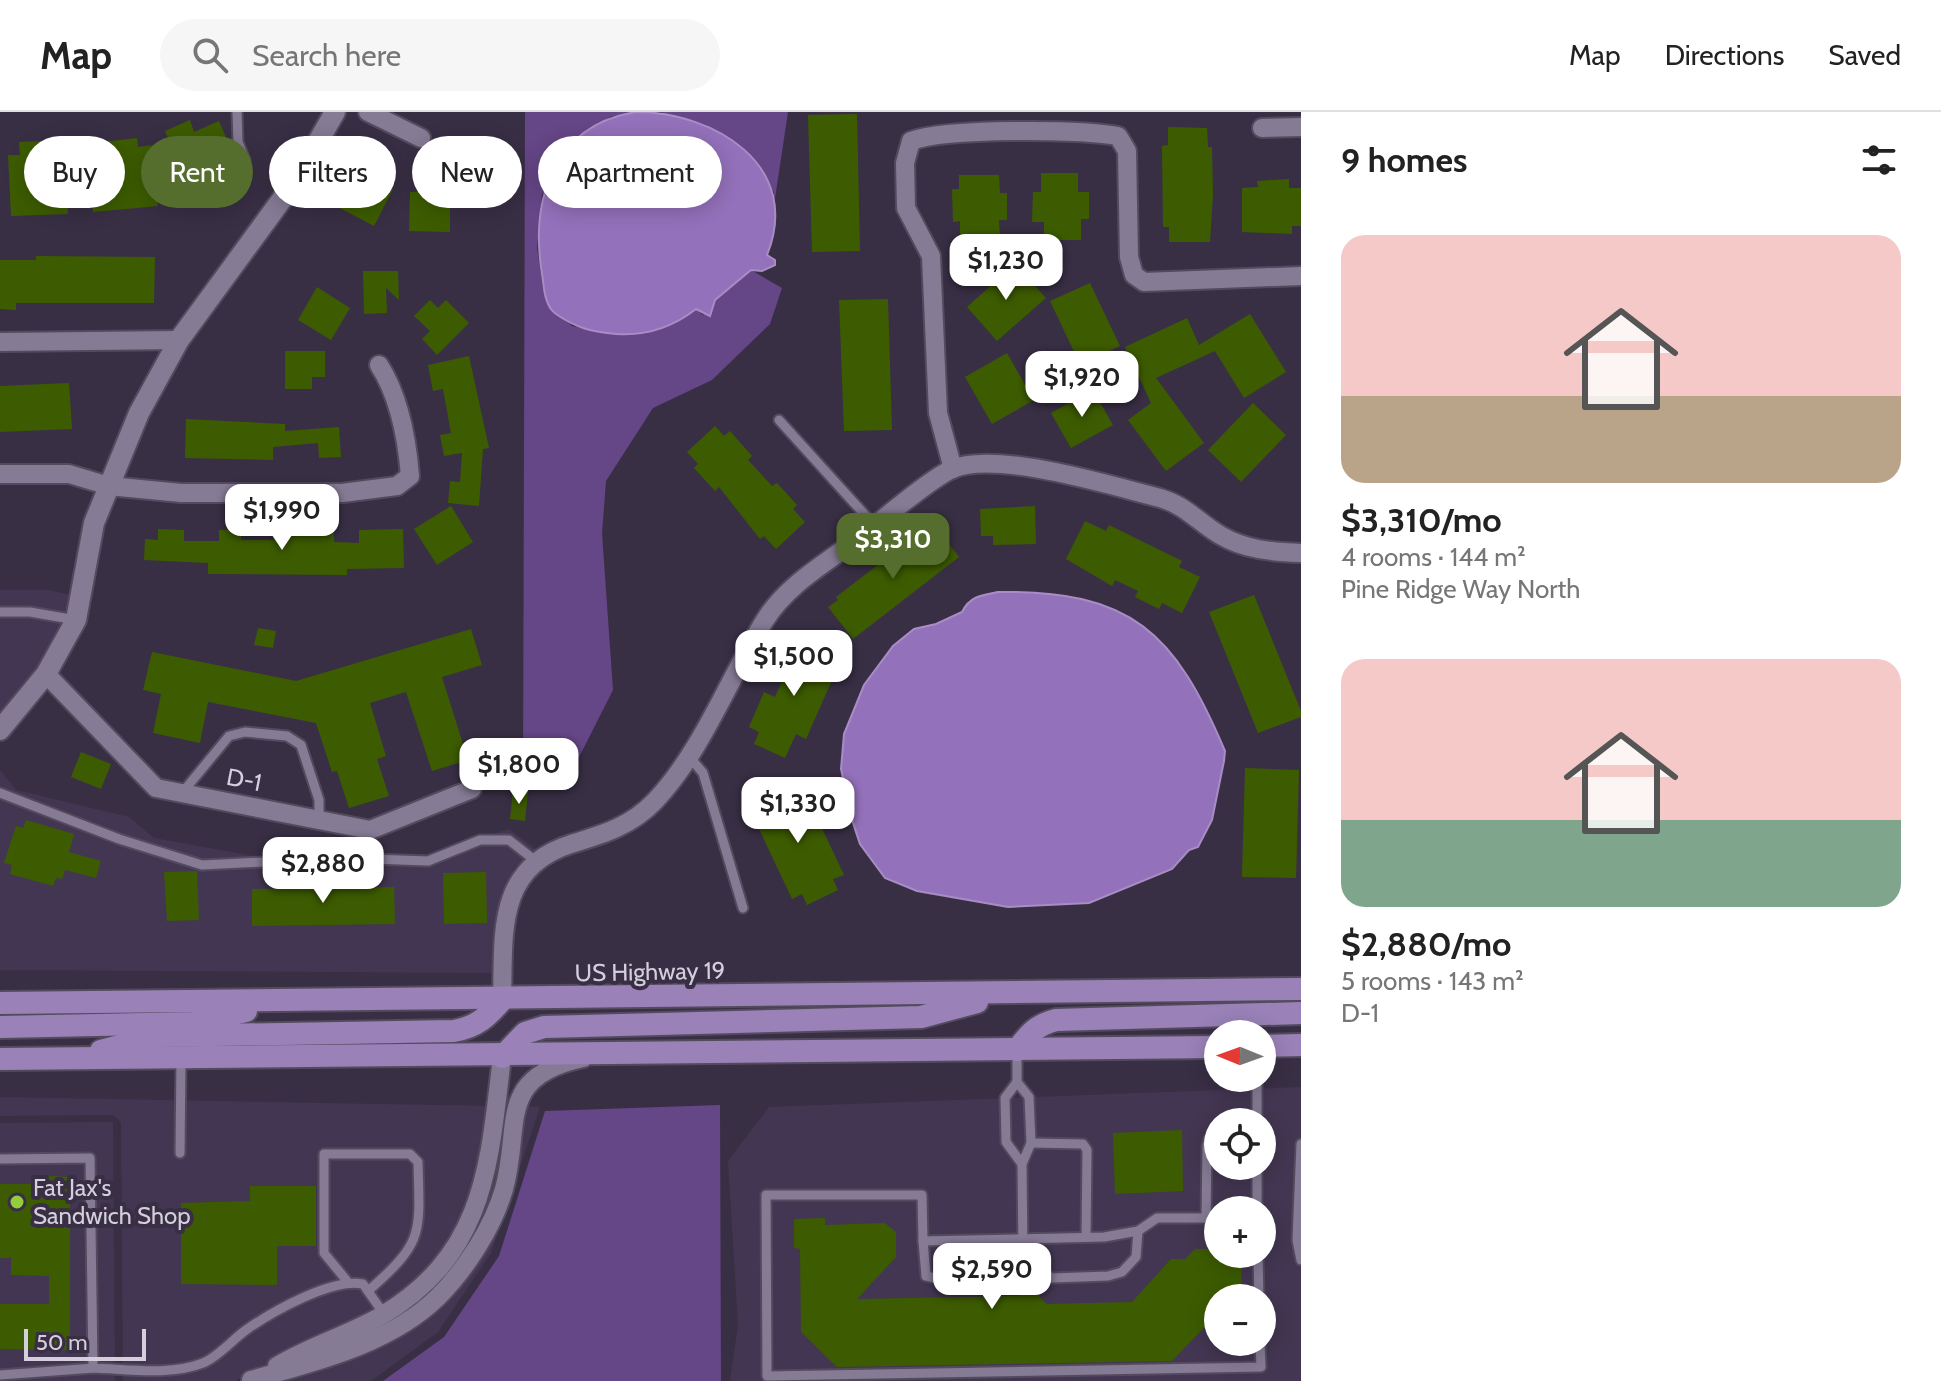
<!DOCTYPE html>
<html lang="en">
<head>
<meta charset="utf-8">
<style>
	body { margin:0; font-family:Cabin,sans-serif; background:#f6f6f6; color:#222; height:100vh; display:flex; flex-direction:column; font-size:30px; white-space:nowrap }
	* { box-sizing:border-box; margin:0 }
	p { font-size:26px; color:#767676 }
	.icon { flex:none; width:44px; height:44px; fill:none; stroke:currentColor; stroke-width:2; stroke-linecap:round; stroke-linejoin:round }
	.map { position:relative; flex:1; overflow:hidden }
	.panel { display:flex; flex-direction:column; background:#fff; width:640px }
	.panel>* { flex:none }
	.hud { position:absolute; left:24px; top:24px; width:760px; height:72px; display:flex; gap:16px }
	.needle { width:52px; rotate:271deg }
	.fabs { position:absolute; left:1204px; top:908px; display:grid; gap:16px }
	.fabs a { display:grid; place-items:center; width:72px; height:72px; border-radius:50%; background:#fff; box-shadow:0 4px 20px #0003; font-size:40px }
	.scale { position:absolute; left:24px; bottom:20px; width:122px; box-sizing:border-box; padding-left:8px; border:4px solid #d5cfdd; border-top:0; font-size:22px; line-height:28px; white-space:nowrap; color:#d5cfdd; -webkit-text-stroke:6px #392f45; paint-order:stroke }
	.price { position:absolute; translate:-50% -68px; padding:0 18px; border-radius:16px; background:#fff; color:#222; font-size:26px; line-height:52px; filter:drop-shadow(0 2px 4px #0008) }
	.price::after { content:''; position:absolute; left:50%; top:48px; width:24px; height:18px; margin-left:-12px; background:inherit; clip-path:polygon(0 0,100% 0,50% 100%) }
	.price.current { background:#556e2e; color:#fff }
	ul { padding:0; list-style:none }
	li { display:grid; align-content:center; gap:16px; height:424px; padding:0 40px }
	li span { display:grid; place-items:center; height:248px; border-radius:24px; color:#555 }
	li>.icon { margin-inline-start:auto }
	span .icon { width:144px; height:144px; fill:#fffc; stroke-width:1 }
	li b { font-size:34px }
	h2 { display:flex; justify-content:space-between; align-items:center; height:96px; padding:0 40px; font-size:34px }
	.pill { padding:0 28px; border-radius:36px; background:#fff; box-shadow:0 4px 20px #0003; font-size:28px; line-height:72px }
	.pill.current { background:#556e2e; color:#fff }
	header { display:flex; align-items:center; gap:48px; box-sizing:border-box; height:112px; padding:0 40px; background:#fff; border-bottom:2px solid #e0e0e0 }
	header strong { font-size:38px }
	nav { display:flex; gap:44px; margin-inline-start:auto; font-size:28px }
	.search { width:560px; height:72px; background:#f6f6f6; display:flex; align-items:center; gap:20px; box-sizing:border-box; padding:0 28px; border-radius:44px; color:#767676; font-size:30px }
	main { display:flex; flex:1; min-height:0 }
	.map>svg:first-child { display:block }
	.built { fill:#433652; fill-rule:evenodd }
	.green { fill:#654687 }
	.water { fill:#9471bb; stroke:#a88dc5; stroke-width:2 }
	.building { fill:#3d5c01 }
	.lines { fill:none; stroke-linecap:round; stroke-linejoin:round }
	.service-casing { stroke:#534b5d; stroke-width:13 }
	.minor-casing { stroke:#534b5d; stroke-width:22 }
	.tertiary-casing { stroke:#534b5d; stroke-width:24 }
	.trunk-casing { stroke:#534b5d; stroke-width:26 }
	.service { stroke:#867b95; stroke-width:9 }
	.minor { stroke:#867b95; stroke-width:18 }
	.tertiary { stroke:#867b95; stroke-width:20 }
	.trunk { stroke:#9a82b8; stroke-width:22 }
	.poi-dot { fill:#93cc3d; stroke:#392f45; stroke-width:3 }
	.labels { text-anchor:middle; stroke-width:8; stroke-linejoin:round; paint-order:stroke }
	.street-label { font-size:24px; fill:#d5cfdd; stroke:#392f45 }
	.poi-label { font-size:24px; fill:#d5cfdd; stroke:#392f45; text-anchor:start }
</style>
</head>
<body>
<header>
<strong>Map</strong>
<div class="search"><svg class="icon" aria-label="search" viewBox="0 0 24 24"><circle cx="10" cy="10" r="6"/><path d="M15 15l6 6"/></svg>Search here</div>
<nav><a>Map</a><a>Directions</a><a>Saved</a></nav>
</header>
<main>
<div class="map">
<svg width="1301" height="1269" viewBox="0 0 1301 1269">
	<rect width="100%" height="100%" fill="#392f45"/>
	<g class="built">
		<polygon points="0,478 49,478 71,483 67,505 38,556 0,607"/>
		<polygon points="0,658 16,678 129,705 154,726 259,745 406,750 509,717 537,738 514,756 507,771 496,802 492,861 0,858"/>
		<path d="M1301,975V1269H730L738,1213L728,1049L769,995ZM1218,1010H1262V1054H1218ZM1218,1098H1262V1142H1218ZM1218,1186H1262V1230H1218Z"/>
		<polygon points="0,985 494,994 486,1072 423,1176 310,1234 246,1261 236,1269 123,1269 121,1010 113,1003 0,1004"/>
		<polygon points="515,993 540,995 491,1141 438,1220 371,1269 271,1269 437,1186 504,1077"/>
		<polygon points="113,1010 115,1269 0,1269 0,1011"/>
	</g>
	<g class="green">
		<polygon points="525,0 636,0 610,5 542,82 537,136 543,176 551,195 572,214 602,221 645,222 696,197 703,203 715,188 751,158 782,176 770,212 712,268 653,296 606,369 602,421 613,578 566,671 523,674"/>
		<polygon points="661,0 788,0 774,93 774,80 735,29"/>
		<polygon points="720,993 721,1269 383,1269 444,1225 499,1144 545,999"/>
	</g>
	<g class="water">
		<path d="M636,0C715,0 803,54 767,143L775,148V153L762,159L751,158L715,188L710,204L696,197C673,215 645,224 616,222C592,220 576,216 556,202C544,194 544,174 542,162C530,88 553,13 636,0Z"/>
		<path d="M998,480C1131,478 1175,520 1225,639L1224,649L1212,708L1198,735L1189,738L1172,757L1089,791L1008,795L917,779L885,766L860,732L853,711L841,657L844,622L864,573L893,534L914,517L936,512L962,500C970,484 982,483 998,480Z"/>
	</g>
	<g class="building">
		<polygon points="857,2 860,139 812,140 808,3"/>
		<polygon points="190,8 194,20 219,9 244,67 195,88 191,77 178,82 173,70 185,65 165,19"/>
		<polygon points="1168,15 1207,16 1208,35 1212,35 1213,83 1210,130 1169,130 1169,115 1163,115 1162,34 1168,33"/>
		<polygon points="137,26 138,35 151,33 158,94 93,100 90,66 66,68 68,102 11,104 8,43 20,43 19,30 42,29 42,41 53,41 54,53 88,52 86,32"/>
		<polygon points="473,38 504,51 493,79 484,61 478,77 452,66 460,45 480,53"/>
		<polygon points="1041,61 1078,61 1078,80 1089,80 1089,107 1081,107 1081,128 1044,128 1044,110 1032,110 1033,80 1041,80"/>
		<polygon points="959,63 999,63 1000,81 1007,81 1007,108 999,108 1000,126 960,126 960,109 953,110 952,77 959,77"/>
		<polygon points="368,64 393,77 374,114 336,94 349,69 362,76"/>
		<polygon points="1289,67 1289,76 1301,76 1301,114 1292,114 1292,122 1242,120 1242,76 1258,75 1257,69"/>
		<polygon points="410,80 436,80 436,93 450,93 450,120 409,119"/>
		<polygon points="36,144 155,145 154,191 16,191 16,198 0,197 0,148 36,148"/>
		<polygon points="1015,152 1046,186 997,229 967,195"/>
		<polygon points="363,159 398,159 399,188 386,176 387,201 364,202"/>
		<polygon points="1090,171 1120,234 1080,252 1050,189"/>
		<polygon points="317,175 350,196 331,228 298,208"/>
		<polygon points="888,187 892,318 844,319 839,188"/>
		<polygon points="430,188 438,196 446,188 469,211 437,243 422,227 430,219 414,204"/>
		<polygon points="1250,202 1286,260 1244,286 1215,239 1156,266 1204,331 1166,359 1128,308 1151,291 1125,235 1187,206 1199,233"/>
		<polygon points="285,239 325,239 325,265 312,265 312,277 285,277"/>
		<polygon points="1007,241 1034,288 992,312 965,265"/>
		<polygon points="469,244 489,336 483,337 479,394 448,391 450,369 460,370 462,341 444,344 440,323 451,321 443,277 433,279 428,253"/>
		<polygon points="69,271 72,317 0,320 0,274"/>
		<polygon points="1093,278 1113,313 1071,336 1051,301"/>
		<polygon points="1253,291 1286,323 1241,370 1208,338"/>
		<polygon points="186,307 285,312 285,319 339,315 341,345 319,346 318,331 273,335 273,348 185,346"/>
		<polygon points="715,314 724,324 730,319 752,344 748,348 772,374 777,371 797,393 793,397 805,410 776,437 764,424 760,427 719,375 715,379 694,356 698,352 687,340"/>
		<polygon points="451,394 473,430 437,453 414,417"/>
		<polygon points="1035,394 1036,432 993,433 993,424 981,424 980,397"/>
		<polygon points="1085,409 1106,419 1109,413 1182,449 1179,455 1200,465 1182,501 1162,491 1159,497 1135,485 1138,479 1115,468 1112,474 1066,447"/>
		<polygon points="935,414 959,445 853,527 828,495 838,488 836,485 905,432 923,418 925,422"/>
		<polygon points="158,417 184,418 184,429 219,429 219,418 241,418 241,428 273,428 274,417 334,418 334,430 359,431 359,418 403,417 404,456 347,457 347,463 208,462 208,451 144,448 145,427 158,428"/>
		<polygon points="1254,483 1301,599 1301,605 1258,621 1209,500"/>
		<polygon points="258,516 276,519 273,536 254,533"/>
		<polygon points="471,517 482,553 442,565 468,648 432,659 406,580 370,591 386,644 377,647 389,684 349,696 337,659 332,660 316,611 208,590 200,631 153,621 161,582 143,578 152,540 296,569"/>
		<polygon points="801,527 832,541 827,553 837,557 806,627 796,622 785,646 754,632 759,620 749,615 764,580 775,585 785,562 775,557 785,534 795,538"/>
		<polygon points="81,640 111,652 101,677 71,665"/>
		<polygon points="1245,656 1299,658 1296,766 1242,765"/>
		<polygon points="789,673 794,683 804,678 844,763 833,767 838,778 807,793 802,782 792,787 752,702 763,698 758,687"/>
		<polygon points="513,678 528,680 525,709 510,707"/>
		<polygon points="26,708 74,722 69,740 101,749 96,766 65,758 62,767 56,766 53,774 10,762 12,753 4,751 16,714 23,716"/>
		<polygon points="197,759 199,808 167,809 164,760"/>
		<polygon points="486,760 487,811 444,812 443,761"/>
		<polygon points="311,764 335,764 335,776 394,775 395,812 252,814 252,777 311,776"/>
		<polygon points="1182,1018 1183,1079 1115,1082 1113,1021"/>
		<polygon points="47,1064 70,1065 70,1238 0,1237 0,1192 49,1192 49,1164 11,1163 11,1146 0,1146 0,1072 47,1072"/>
		<polygon points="250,1074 316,1074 316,1134 277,1134 277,1173 181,1172 181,1091 250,1089"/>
		<polygon points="825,1106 825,1113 885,1111 896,1120 896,1145 857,1187 1019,1184 1019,1170 1033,1171 1033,1179 1047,1192 1132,1190 1171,1147 1185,1147 1195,1137 1218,1137 1218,1142 1232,1142 1242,1153 1241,1177 1232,1186 1218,1186 1218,1201 1172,1249 837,1255 801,1220 800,1137 794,1136 794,1107"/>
	</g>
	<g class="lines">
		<defs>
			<g id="service">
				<polyline points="237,0 238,30 245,48"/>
				<polyline points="779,308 875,414"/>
				<polyline points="0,500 30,500 76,508"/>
				<polyline points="688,643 703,661 743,796"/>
				<polyline points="0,681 119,727 202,753 343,746 428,749 480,728 509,728 537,750"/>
				<polyline points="182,681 229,624 245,620 287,624 301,633 319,688 319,708"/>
				<polyline points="1017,938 1017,970 1029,985 1031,1031 1022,1052 1023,1146 1052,1166 1108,1164 1122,1160 1136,1145 1138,1119"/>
				<polyline points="1257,966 1257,1010"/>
				<polyline points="1017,970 1005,986 1006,1030 1022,1052"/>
				<polyline points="1031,1031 1083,1032 1087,1038 1086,1125"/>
				<polyline points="1301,1032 1297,1128 1301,1148"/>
				<polyline points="180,1041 181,947"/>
				<path d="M0,1047L90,1046L93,1256C127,1257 170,1264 203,1251C218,1245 232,1228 246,1218C273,1199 332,1166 363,1172L384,1202"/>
				<polyline points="1257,1054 1257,1098"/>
				<polyline points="1206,1106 1207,1034 1209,1027 1218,1024"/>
				<polyline points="1218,1106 1157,1106 1138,1119 1104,1125 923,1129 922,1083 766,1083 767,1264 1261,1255 1260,1230"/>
				<path d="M923,1129L926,1164L935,1166C966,1165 1000,1170 1023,1146"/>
				<polyline points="1258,1142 1259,1186"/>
				<path d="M347,1169L324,1141V1042H410L418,1050C420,1123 424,1130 368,1179"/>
				<polyline points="0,1263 94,1256"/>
			</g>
			<g id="minor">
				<polyline points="368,0 421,26"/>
				<polyline points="1262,16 1301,15"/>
				<polyline points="0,230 179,228"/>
				<path d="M953,357L938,301L931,144L906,96L905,51L911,29C945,16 1080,17 1118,24L1127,39L1129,145L1134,163L1144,170L1301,164"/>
				<path d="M0,362H69L109,374L181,381H342L397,374L410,364C407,327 399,284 379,253"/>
				<polyline points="46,562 156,676 370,718 472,677"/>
				<path d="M502,888C504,823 495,756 571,732C604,722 631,714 655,689C703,638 729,566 765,508C786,474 824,452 855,429C879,411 928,368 952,357C996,338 1112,374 1160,386C1185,393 1198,410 1220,423C1245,438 1273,440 1301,441"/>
				<path d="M277,1254C310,1234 348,1223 381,1204C486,1142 489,1053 502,945"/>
				<path d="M251,1268C314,1250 389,1233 438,1185C466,1157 493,1115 504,1077C522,1013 495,965 583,946"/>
			</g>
			<polyline id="tertiary" points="0,618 46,562 76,508 94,411 139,301 179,228 296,68 335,0"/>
			<g id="trunk">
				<polyline points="0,891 1301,877"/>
				<polyline points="0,915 193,911 246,899"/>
				<polyline points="1262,934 1301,933"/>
				<path d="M1017,938C1029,922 1036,913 1056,908L1301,901"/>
				<path d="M101,939L158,924L454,919C477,915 487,905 502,888"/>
				<polyline points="502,945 525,921 544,915 921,905 977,890"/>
				<polyline points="0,947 1218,935"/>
			</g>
		</defs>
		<use href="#service" class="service-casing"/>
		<use href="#minor" class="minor-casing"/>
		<use href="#tertiary" class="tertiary-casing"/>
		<use href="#trunk" class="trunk-casing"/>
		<use href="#service" class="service"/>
		<use href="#minor" class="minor"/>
		<use href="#tertiary" class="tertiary"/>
		<use href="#trunk" class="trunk"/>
	</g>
	<circle class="poi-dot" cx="17" cy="1090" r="8"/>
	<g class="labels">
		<g class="street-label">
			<text transform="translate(244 668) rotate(11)" y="8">D-1</text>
			<text transform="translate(650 860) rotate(-1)" y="8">US Highway 19</text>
		</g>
		<g class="poi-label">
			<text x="33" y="1084">Fat Jax's<tspan x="33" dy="28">Sandwich Shop</tspan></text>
		</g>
	</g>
</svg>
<div class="fabs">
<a><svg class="needle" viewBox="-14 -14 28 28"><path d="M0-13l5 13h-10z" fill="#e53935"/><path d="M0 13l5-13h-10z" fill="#767676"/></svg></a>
<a><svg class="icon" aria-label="locate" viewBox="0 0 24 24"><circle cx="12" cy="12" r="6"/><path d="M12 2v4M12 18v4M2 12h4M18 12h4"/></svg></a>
<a>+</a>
<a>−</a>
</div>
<div class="scale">50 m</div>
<b class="price" style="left:1006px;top:190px">$1,230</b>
<b class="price" style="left:1082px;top:307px">$1,920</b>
<b class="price" style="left:282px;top:440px">$1,990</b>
<b class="price current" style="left:893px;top:469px">$3,310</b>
<b class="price" style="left:794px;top:586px">$1,500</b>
<b class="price" style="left:519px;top:694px">$1,800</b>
<b class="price" style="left:798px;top:733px">$1,330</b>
<b class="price" style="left:323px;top:793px">$2,880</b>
<b class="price" style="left:992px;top:1199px">$2,590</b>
<div class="hud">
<a class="pill">Buy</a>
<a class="pill current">Rent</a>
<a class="pill">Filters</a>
<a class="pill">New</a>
<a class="pill">Apartment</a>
</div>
</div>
<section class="panel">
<h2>9 homes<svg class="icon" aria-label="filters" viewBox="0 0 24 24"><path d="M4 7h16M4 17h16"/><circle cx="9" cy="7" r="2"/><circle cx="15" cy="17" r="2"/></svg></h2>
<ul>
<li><span style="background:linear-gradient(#f6c9c9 65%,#b9a48a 0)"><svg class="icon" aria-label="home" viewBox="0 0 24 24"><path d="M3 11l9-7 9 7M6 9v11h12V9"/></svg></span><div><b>$3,310/mo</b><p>4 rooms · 144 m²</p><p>Pine Ridge Way North</p></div></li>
<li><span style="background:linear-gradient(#f6c9c9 65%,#7fa58c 0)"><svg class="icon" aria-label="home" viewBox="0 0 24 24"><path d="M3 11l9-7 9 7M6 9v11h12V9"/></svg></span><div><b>$2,880/mo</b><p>5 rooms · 143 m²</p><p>D-1</p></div></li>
</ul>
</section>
</main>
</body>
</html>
